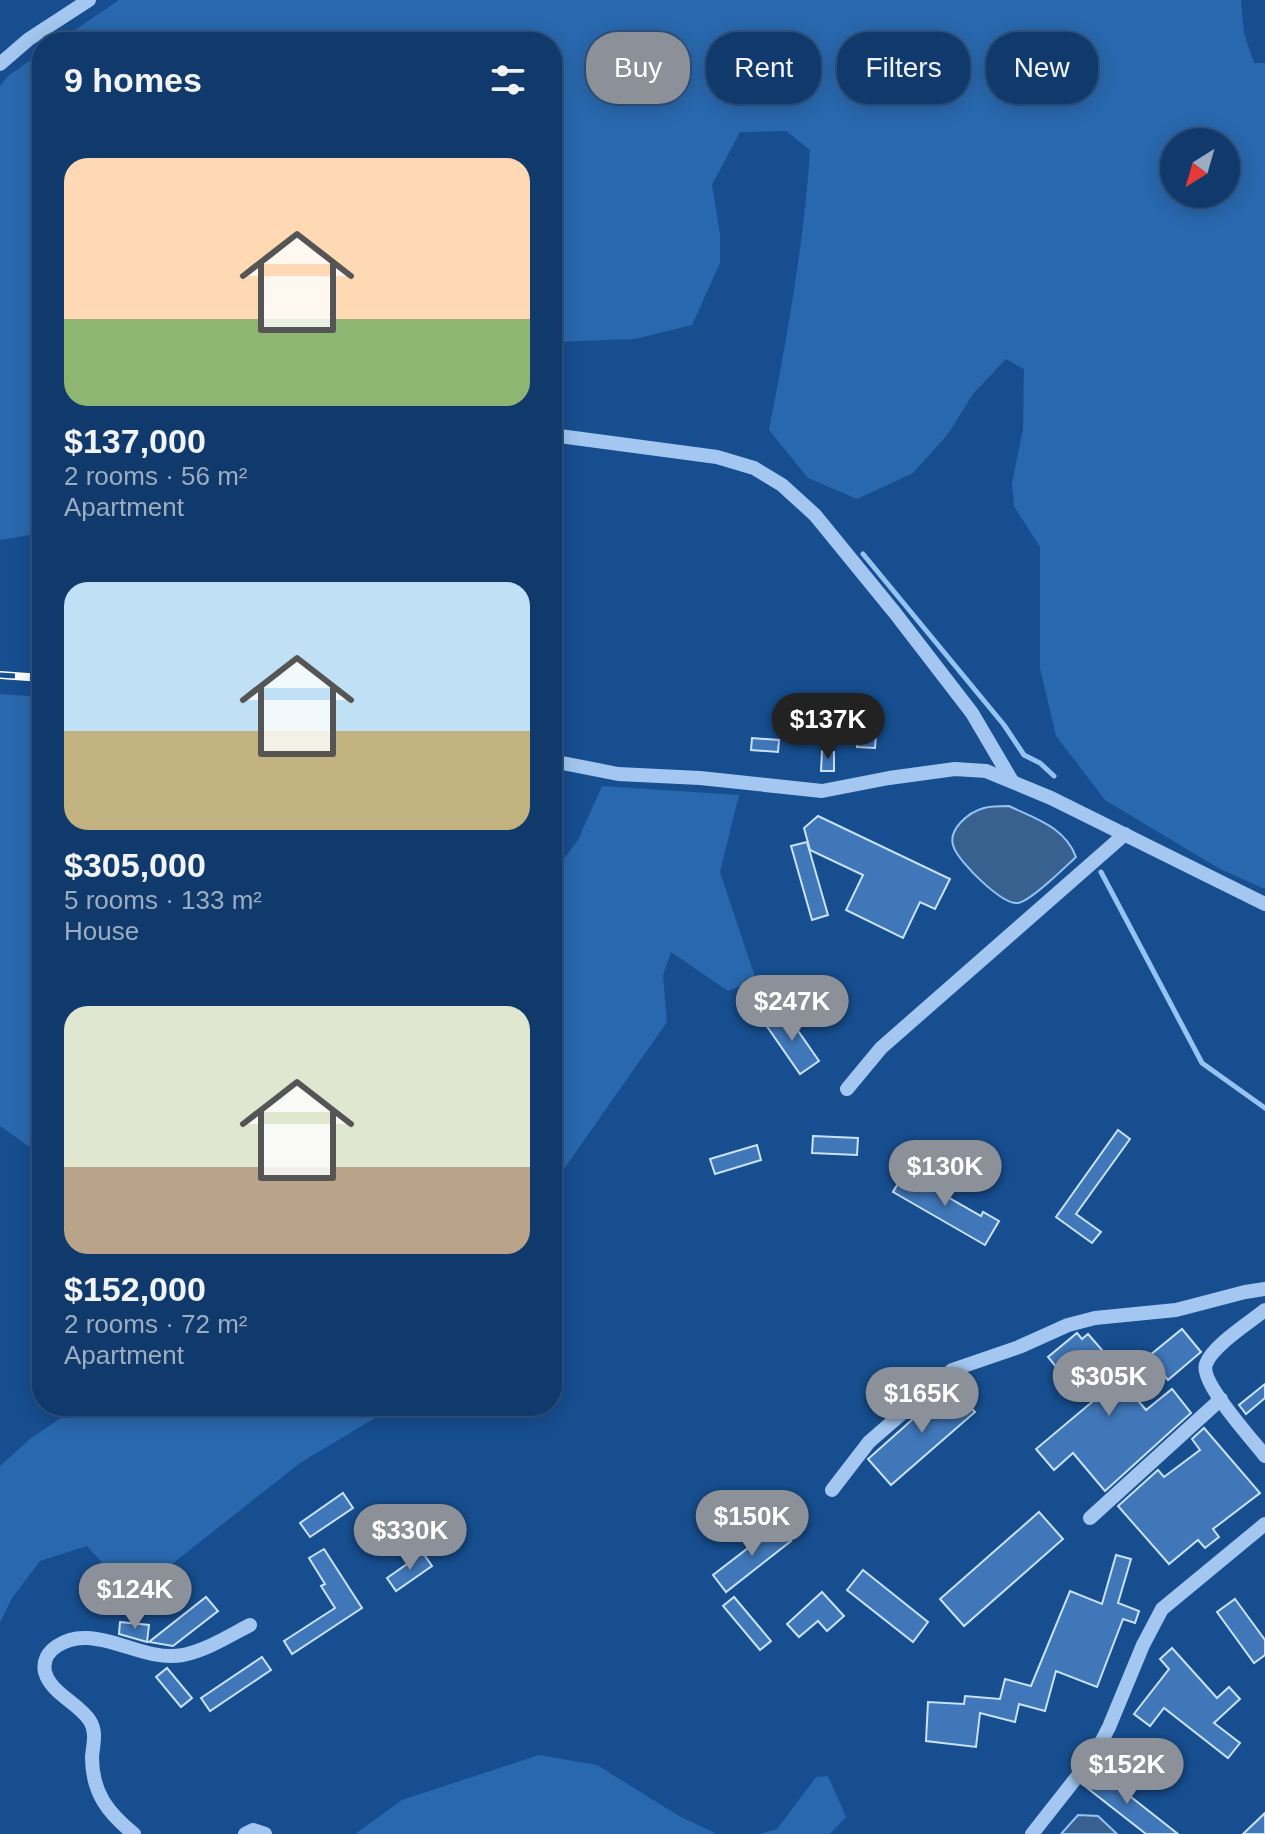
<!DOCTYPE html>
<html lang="en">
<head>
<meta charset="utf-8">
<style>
	body { margin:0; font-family:Arial,sans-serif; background:#194171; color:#f1f3f6; height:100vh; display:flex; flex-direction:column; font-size:30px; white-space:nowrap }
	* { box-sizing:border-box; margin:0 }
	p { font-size:26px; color:#9cadc1 }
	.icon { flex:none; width:44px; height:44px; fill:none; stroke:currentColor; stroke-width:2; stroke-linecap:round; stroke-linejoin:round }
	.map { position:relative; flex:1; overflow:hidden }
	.sheet { position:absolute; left:32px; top:32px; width:530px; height:1384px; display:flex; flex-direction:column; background:#103a6b; border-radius:32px; box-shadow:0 4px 20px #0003,0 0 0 2px #30547e }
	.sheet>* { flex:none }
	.banner { position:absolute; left:586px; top:32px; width:558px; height:72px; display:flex; gap:16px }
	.needle { width:52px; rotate:217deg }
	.fabs { position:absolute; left:1160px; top:128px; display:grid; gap:16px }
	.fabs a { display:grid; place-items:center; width:80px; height:80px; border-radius:50%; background:#103a6b; box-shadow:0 4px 20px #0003,0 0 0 2px #30547e; font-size:40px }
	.price { position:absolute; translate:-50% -68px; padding:0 18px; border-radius:28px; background:#8c9099; color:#fff; font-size:26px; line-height:52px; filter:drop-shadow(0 2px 4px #0008) }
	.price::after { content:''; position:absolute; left:50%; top:48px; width:24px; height:18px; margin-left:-12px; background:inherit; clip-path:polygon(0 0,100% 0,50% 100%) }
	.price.current { background:#222; color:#fff }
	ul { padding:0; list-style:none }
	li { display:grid; align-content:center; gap:16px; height:424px; padding:0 32px }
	li span { display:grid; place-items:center; height:248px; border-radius:24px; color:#555 }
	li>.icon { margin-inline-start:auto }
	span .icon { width:144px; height:144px; fill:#fffc; stroke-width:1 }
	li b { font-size:34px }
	h2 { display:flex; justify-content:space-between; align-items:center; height:96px; padding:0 32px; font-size:34px }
	.tag { padding:0 28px; border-radius:32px; background:#103a6b; box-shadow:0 4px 20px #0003,0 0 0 2px #30547e; font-size:28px; line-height:72px }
	.tag.current { background:#8c9099; color:#fff }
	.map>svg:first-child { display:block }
	.green { fill:#2968ae; fill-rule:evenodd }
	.water { fill:#386190; stroke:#95c3f2; stroke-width:2 }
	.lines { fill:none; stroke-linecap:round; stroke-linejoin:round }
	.stream { stroke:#95c3f2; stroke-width:5 }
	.building { fill:#3f77b8; stroke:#cae1fb; stroke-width:2 }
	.minor { stroke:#a3c7f0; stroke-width:14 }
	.rail-casing { stroke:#fff; stroke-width:8 }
	.rail { stroke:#164e8f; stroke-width:5; stroke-dasharray:15; stroke-linecap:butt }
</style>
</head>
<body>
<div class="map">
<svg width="1265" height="1834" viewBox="0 0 1265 1834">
	<rect width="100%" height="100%" fill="#164e8f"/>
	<g class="green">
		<path d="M119,0H1241L1244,33L1254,63H1265V889L1220,869L1105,800L1056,736L1040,668V547L1014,506L1012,483L1023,429L1024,369L1006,359L973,394L948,434L913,473L857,499L808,478L769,430C787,337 804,244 810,150L786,131L740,132L712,185L720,234V263L692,325L635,339L552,342V42H57ZM1174,142H1226V194H1174Z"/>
		<polygon points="42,52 42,533 0,540 0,86 8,76"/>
		<polygon points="0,694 42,697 42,1156 0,1126"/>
		<polygon points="602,786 739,795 720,872 756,980 728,991 671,952 663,975 667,1022 552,1186 552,875 578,840"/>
		<polygon points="79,1406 395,1406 300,1463 172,1564 127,1590 87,1546 40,1561 12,1598 0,1623 0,1466 31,1438"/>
		<polygon points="539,1755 597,1765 679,1816 717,1834 355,1834 402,1800"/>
		<polygon points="828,1776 846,1817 830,1834 759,1834 777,1829 816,1777"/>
	</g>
	<g class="water">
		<path d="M1009,806C1036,819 1065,827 1076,857C1064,868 1031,901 1018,903C1002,905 960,863 954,848C946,830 969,812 984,808C991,806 1001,806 1009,806Z"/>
		<polygon points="1078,1815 1098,1816 1117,1834 1061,1834"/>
	</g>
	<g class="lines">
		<g class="stream">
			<polyline points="863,554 1004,725 1024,755 1040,763 1054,776"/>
			<polyline points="1101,872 1202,1063 1265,1108"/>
		</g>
	</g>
	<g class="building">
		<polygon points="859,733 876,735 875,748 857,747"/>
		<polygon points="752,738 779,740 778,752 751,750"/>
		<polygon points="822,751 834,752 834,771 821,771"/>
		<polygon points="818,816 950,879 935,909 920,902 903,938 846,910 863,875 810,850 804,828"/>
		<polygon points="807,842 828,915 812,920 791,846"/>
		<polygon points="785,1012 819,1061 800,1074 766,1025"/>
		<polygon points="1118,1130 1130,1139 1076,1214 1101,1232 1092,1243 1056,1217"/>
		<polygon points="813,1136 858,1138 857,1155 812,1153"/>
		<polygon points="757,1145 761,1160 715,1174 710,1159"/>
		<polygon points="907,1168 921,1176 918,1180 981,1216 983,1212 999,1221 985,1245 893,1192"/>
		<polygon points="1182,1329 1201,1352 1168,1380 1149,1356"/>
		<polygon points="1077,1333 1082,1339 1088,1334 1134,1387 1130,1391 1146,1410 1172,1389 1191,1413 1105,1491 1073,1453 1054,1470 1036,1449 1098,1397 1066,1360 1057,1368 1048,1357"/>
		<polygon points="1265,1384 1265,1398 1246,1414 1239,1405"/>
		<polygon points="951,1385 975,1412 891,1485 868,1459"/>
		<polygon points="1204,1428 1260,1493 1213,1529 1219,1537 1205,1548 1198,1540 1169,1564 1118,1506 1158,1470 1164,1477 1200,1450 1192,1439"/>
		<polygon points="343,1493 353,1508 310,1537 300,1523"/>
		<polygon points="1039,1512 1063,1539 964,1626 940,1599"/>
		<polygon points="778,1525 791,1541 726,1592 713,1575"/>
		<polygon points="324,1549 362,1608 292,1654 284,1641 335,1608 321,1586 325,1584 309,1558"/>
		<polygon points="423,1553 432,1566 396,1591 387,1578"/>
		<polygon points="1116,1555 1131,1559 1118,1603 1139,1611 1135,1623 1123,1619 1097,1687 1056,1671 1045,1711 1019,1704 1015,1722 980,1713 976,1747 926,1741 928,1702 964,1704 965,1696 1000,1699 1005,1679 1031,1686 1070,1591 1102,1604"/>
		<polygon points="863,1570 928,1622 913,1642 847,1590"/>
		<polygon points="822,1592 844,1616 827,1631 818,1621 799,1637 787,1624"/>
		<polygon points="206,1597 218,1611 173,1646 149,1642"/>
		<polygon points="734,1597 771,1641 760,1650 723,1606"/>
		<polygon points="1235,1599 1265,1640 1265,1655 1254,1663 1217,1612"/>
		<polygon points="120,1622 149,1625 147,1642 119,1634"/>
		<polygon points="1172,1648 1217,1698 1229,1687 1240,1699 1214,1723 1240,1743 1228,1758 1164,1708 1150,1726 1134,1714 1169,1669 1160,1659"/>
		<polygon points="262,1657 271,1670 210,1711 201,1698"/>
		<polygon points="167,1668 192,1698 181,1707 156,1677"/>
		<polygon points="1098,1771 1178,1834 1146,1834 1086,1787"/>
		<polygon points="1265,1813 1265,1834 1243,1834"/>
	</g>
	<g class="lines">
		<g class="minor">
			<polyline points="0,64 29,39 89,0"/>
			<polyline points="552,435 717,457 754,468 782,485 815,515 895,613 972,713 1012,781"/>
			<polyline points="552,761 618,774 700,778 822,791 889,778 955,769 986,771 1051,798 1265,904"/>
			<polyline points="847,1089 881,1048 1125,834"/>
			<path d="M1265,1310C1250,1322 1212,1346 1206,1364C1199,1382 1253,1440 1265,1456"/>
			<polyline points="832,1490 869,1442 952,1370 1019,1347 1068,1325 1095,1318 1176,1310 1245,1292 1265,1289"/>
			<polyline points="1090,1518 1221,1399"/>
			<path d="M134,1834C108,1813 92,1793 92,1757C93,1745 97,1732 90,1721C79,1703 51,1694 45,1672C40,1649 68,1637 87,1638C119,1639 149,1661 183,1655C207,1650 229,1636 250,1625"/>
			<polyline points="245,1834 253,1830 265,1834"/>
			<polyline points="1032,1834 1095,1754 1109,1727 1143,1645 1162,1609 1265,1524"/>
		</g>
		<defs>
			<polyline id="rail" points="0,675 42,678"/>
		</defs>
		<use href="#rail" class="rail-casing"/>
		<use href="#rail" class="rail"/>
	</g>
</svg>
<div class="fabs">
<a><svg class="needle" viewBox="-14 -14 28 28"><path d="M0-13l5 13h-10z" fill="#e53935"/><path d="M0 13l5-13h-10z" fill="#9cadc1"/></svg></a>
</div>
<b class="price current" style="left:828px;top:761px">$137K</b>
<b class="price" style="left:792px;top:1043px">$247K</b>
<b class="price" style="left:945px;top:1208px">$130K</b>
<b class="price" style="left:1109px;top:1418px">$305K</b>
<b class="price" style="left:922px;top:1435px">$165K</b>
<b class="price" style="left:752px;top:1558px">$150K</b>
<b class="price" style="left:410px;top:1572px">$330K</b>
<b class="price" style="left:135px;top:1631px">$124K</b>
<b class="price" style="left:1127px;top:1806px">$152K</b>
<div class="banner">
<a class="tag current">Buy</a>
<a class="tag">Rent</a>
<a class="tag">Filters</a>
<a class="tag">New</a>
</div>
<section class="sheet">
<h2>9 homes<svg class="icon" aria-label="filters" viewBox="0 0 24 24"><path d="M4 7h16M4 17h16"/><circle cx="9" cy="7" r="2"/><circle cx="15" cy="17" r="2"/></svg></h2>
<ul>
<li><span style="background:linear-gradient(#ffd9b3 65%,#8fb573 0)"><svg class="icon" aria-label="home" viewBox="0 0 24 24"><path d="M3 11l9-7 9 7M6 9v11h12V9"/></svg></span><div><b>$137,000</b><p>2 rooms · 56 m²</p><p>Apartment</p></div></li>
<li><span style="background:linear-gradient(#bfe0f5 60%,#c2b280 0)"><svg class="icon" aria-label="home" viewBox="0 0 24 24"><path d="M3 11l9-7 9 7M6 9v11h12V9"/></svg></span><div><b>$305,000</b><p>5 rooms · 133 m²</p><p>House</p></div></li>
<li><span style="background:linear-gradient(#dfe7d0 65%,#b9a48a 0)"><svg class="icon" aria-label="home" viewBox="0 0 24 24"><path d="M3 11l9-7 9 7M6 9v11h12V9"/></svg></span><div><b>$152,000</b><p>2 rooms · 72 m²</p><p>Apartment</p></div></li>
</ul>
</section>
</div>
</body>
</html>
